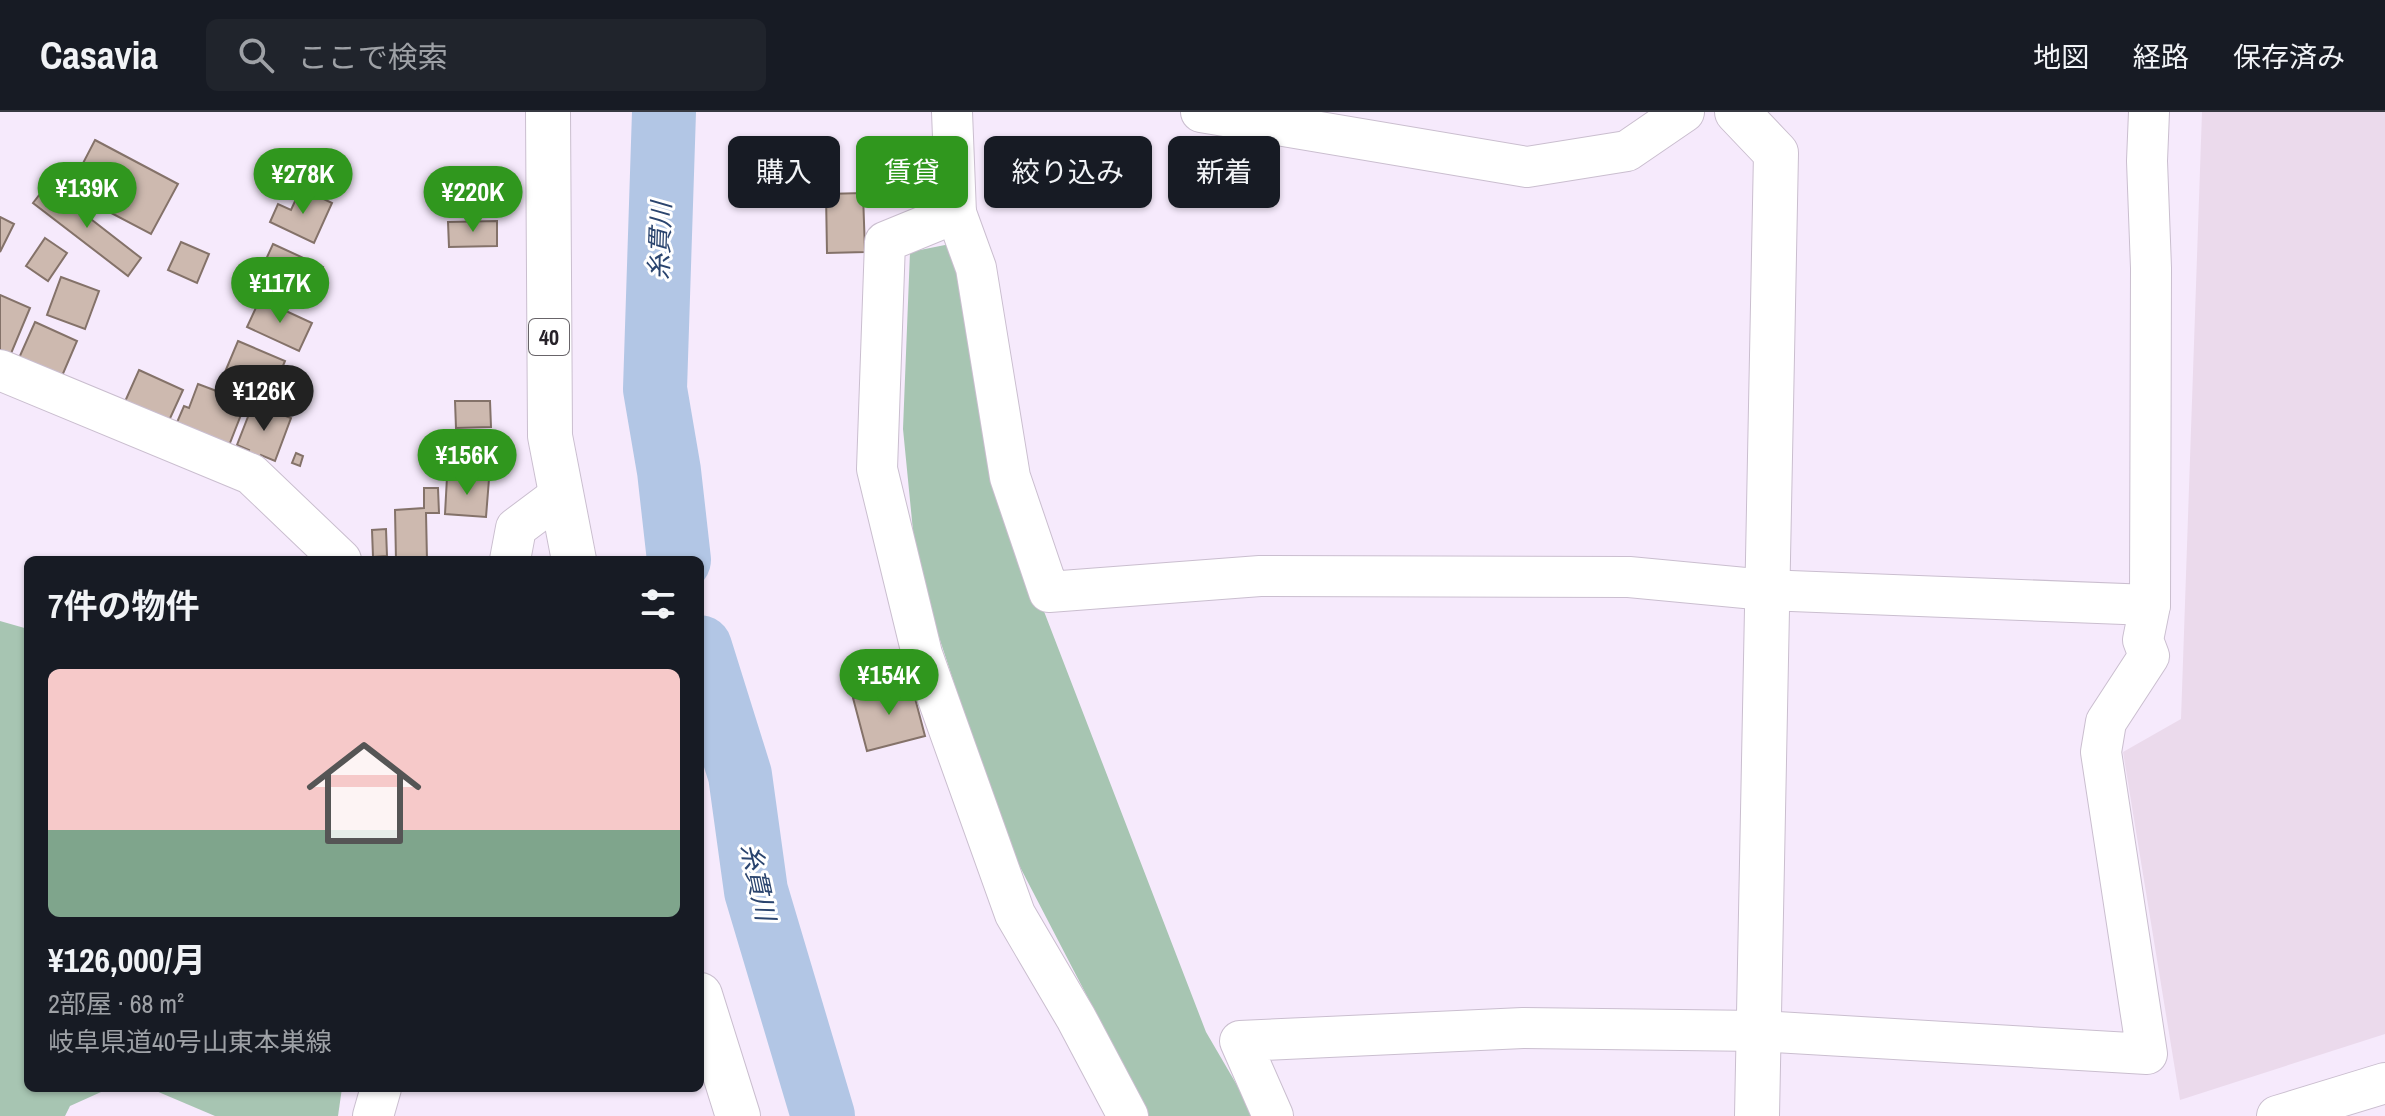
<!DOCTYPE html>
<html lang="ja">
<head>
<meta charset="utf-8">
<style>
	body { margin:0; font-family:"Archivo Narrow","Noto Sans JP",sans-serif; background:#20242c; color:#f1f3f6; height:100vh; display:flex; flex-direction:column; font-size:30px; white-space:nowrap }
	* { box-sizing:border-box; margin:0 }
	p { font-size:26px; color:#9ea1a6 }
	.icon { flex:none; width:44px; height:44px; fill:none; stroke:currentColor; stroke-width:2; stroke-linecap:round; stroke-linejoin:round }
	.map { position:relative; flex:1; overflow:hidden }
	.drawer { position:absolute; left:24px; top:444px; width:680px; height:536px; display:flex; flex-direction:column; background:#171b24; border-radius:12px; box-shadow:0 2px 6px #0004 }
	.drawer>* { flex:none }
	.top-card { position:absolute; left:728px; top:24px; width:760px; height:72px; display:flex; gap:16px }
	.price { position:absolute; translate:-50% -68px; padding:0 18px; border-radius:28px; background:#30971e; color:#fff; font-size:26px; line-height:52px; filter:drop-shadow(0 2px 4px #0008) }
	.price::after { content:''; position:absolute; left:50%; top:48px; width:24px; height:18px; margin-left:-12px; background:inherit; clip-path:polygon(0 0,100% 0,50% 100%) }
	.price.selected { background:#222; color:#fff }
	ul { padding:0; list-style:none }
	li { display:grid; align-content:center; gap:16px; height:424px; padding:0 24px }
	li+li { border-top:2px solid #363941 }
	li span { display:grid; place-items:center; height:248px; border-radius:12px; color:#555 }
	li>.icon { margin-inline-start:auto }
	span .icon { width:144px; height:144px; fill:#fffc; stroke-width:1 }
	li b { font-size:34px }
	h2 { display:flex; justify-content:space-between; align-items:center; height:96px; padding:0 24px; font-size:34px }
	.pill { padding:0 28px; border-radius:12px; background:#171b24; box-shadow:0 2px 6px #0004; font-size:28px; line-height:72px }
	.pill.selected { background:#30971e; color:#fff }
	header { display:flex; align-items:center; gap:48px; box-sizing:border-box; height:112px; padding:0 40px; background:#171b24; border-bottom:2px solid #363941 }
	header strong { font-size:38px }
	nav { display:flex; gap:44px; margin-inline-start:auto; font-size:28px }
	.search { width:560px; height:72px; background:#20242c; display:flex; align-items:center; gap:20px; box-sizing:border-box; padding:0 28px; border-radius:12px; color:#9ea1a6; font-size:30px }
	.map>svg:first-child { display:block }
	.industrial { fill:#ebdaec }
	.green { fill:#a7c5b2 }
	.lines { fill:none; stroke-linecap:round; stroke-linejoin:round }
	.river { stroke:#b2c6e5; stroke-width:64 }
	.building { fill:#cdb9af; stroke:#847269; stroke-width:2 }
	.street-casing { stroke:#cabecf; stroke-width:42 }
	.secondary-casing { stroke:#cabecf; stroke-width:46 }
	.primary-casing { stroke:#cabecf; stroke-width:46 }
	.street { stroke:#fff; stroke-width:40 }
	.secondary { stroke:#fff; stroke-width:44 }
	.primary { stroke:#fff; stroke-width:44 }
	.labels { text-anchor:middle; stroke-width:6; stroke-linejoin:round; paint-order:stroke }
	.shield { fill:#fff; stroke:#686469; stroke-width:2 }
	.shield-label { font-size:22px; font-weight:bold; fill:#272229 }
	.water-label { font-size:26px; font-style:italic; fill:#2a446e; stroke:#fff }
</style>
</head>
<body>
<header>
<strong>Casavia</strong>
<div class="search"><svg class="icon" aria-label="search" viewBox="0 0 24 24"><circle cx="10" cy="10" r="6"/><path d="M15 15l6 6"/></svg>ここで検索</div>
<nav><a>地図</a><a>経路</a><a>保存済み</a></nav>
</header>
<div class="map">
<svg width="2385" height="1004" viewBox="0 0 2385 1004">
	<rect width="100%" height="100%" fill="#f6eafc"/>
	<polygon class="industrial" points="2202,0 2385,0 2385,922 2180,988 2123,640 2181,607"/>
	<g class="green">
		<polygon points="955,131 1040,489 1206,920 1255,1004 1144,1004 1129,965 1005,726 937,519 914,429 903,317 910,140"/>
		<polygon points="0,509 28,517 28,976 110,976 70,994 65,1004 0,1004"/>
		<polygon points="149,976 342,976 338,1004 215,1004"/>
	</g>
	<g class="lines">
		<g class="river">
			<polyline points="664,0 655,277 669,359 679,448"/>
			<polyline points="700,535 740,663 756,779 823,1004"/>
		</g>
	</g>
	<g class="building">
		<polygon points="95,28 178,72 151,122 98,94 95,97 67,82"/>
		<polygon points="47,73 141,146 128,164 33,91"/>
		<polygon points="301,76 332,91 314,131 270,110 278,92 291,98"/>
		<polygon points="863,81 865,140 827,141 826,82"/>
		<polygon points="0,105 14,112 0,140"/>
		<polygon points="497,109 497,134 449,135 448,110"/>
		<polygon points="45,126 67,141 48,169 26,154"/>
		<polygon points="181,130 209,142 197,171 168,158"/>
		<polygon points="273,132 323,155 308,188 258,165"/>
		<polygon points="61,165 99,179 85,217 47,203"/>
		<polygon points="0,183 30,196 10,244 0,239"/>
		<polygon points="260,187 312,211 299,239 247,215"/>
		<polygon points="35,210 77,229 62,264 19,246"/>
		<polygon points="238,229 285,249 272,280 225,260"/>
		<polygon points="139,258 183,278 167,313 123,294"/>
		<polygon points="198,272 246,290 228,336 175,315 184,294 189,296"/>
		<polygon points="455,289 490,289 491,315 456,316"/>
		<polygon points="265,291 282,298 280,302 291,306 275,349 261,343 258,351 246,347 249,338 237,333 251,297 261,301"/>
		<polygon points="296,341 303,344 300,354 292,351"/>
		<polygon points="447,365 489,367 486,405 445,402"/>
		<polygon points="424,376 438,376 439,401 426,401 427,448 396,448 395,398 424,396"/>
		<polygon points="386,417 387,444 373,445 372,418"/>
		<polygon points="911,571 925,624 867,639 853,586"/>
	</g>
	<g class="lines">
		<defs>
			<g id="street">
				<polyline points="952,0 956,101 885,130 877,357 922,542 1015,802 1076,906 1128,1004"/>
				<polyline points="1201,0 1527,55 1627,39 1684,0"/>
				<polyline points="956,101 976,156 1010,365 1049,480 1260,464 1629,465 1766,478 2150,493"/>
				<polyline points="0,258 251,362 341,448"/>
				<polyline points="510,448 516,416 560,383"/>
				<polyline points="373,1004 381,976"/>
				<polyline points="1273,1004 1240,929 1523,916 1759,919 2147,942 2101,640 2106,610 2149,544 2143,528 2150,493 2151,156 2147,49 2149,0"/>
				<polyline points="2277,1004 2385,971"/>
			</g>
			<polyline id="secondary" points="1737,0 1776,41 1757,1004"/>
			<g id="primary">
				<polyline points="548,0 550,324 574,448"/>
				<polyline points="700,883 738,1004"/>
			</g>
		</defs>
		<use href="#street" class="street-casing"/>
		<use href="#secondary" class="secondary-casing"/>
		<use href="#primary" class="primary-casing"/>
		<use href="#street" class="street"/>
		<use href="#secondary" class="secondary"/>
		<use href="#primary" class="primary"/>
	</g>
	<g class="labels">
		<rect class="shield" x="529" y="207" width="40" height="36" rx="6"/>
		<g class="shield-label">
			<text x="549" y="233">40</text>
		</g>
		<g class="water-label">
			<text transform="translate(660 129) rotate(-88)" y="9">糸貫川</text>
			<text transform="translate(758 770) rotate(78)" y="9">糸貫川</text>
		</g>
	</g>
</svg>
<b class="price" style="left:303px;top:104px">¥278K</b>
<b class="price" style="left:87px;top:118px">¥139K</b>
<b class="price" style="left:473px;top:122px">¥220K</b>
<b class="price" style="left:280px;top:213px">¥117K</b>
<b class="price selected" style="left:264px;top:321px">¥126K</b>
<b class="price" style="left:467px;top:385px">¥156K</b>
<b class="price" style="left:889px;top:605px">¥154K</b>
<div class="top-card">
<a class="pill">購入</a>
<a class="pill selected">賃貸</a>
<a class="pill">絞り込み</a>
<a class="pill">新着</a>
</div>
<section class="drawer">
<h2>7件の物件<svg class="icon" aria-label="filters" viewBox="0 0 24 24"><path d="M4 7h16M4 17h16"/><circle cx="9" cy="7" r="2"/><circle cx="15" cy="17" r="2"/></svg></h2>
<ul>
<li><span style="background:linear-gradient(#f6c9c9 65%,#7fa58c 0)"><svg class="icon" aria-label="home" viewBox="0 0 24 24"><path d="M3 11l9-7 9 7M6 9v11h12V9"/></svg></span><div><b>¥126,000/月</b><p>2部屋 · 68 m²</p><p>岐阜県道40号山東本巣線</p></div></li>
</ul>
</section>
</div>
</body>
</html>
